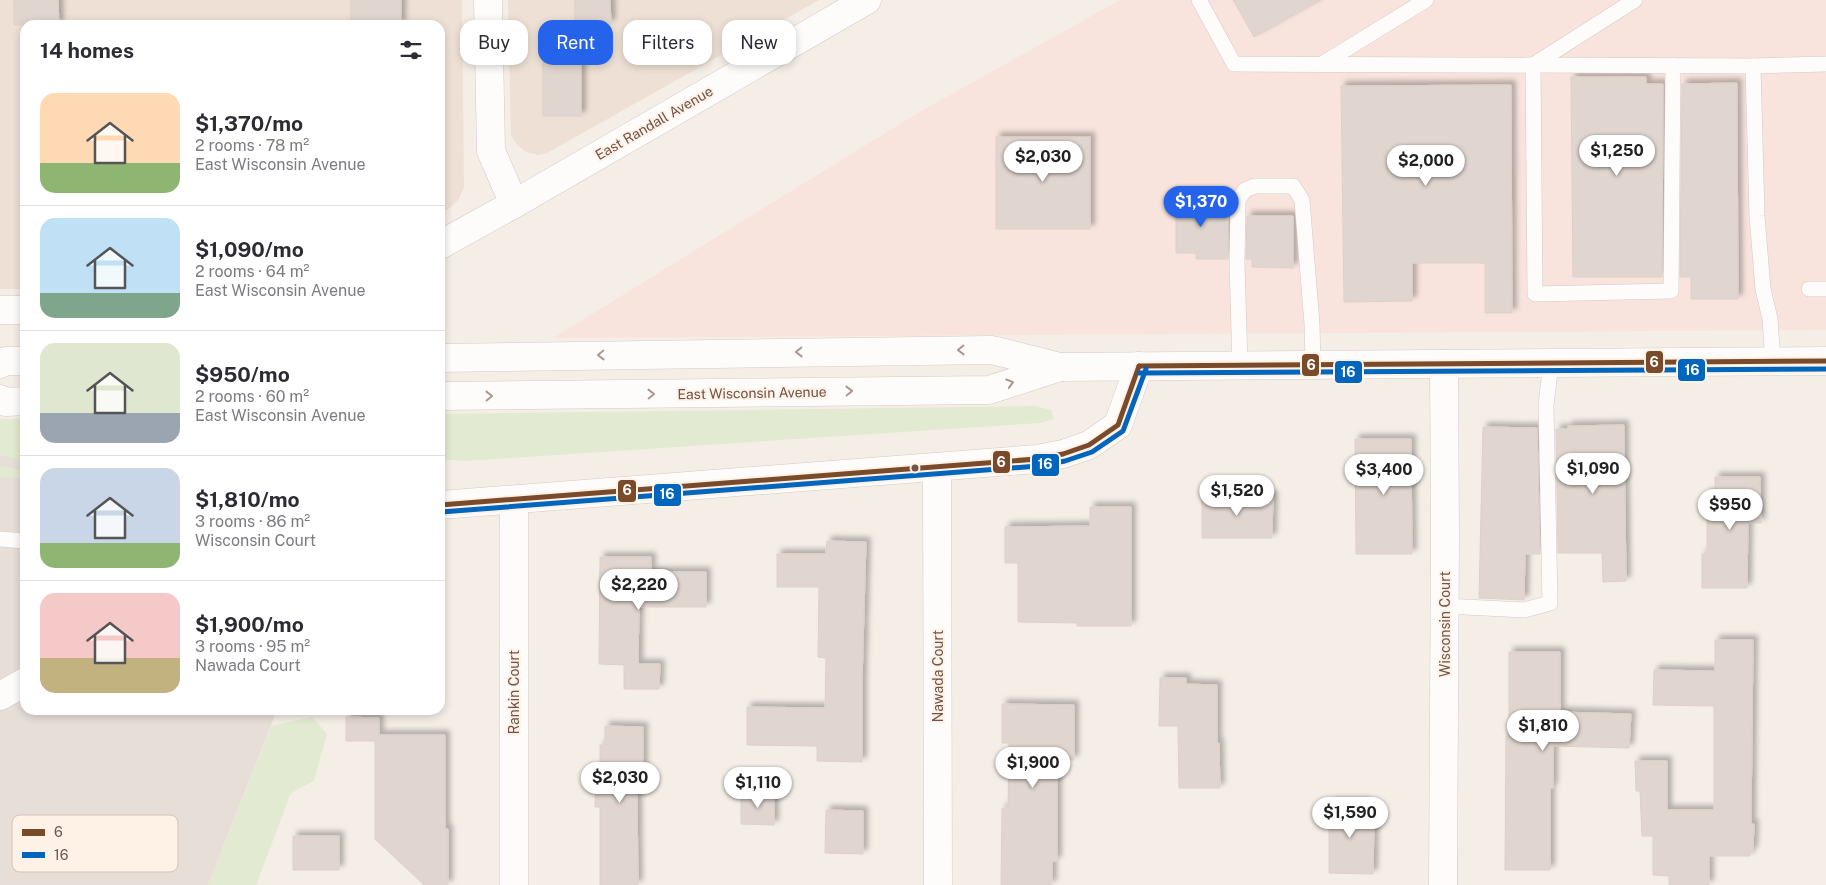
<!DOCTYPE html>
<html lang="en">
<head>
<meta charset="utf-8">
<style>
	body { margin:0; font-family:"Public Sans",sans-serif; background:#f7f7f7; color:#2b2b33; height:100vh; display:flex; flex-direction:column; font-size:19px; white-space:nowrap }
	* { box-sizing:border-box; margin:0 }
	p { font-size:16px; color:#7c7c81 }
	.icon { flex:none; width:28px; height:28px; fill:none; stroke:currentColor; stroke-width:2; stroke-linecap:round; stroke-linejoin:round }
	.map { position:relative; flex:1; overflow:hidden }
	.panel { position:absolute; left:20px; top:20px; width:425px; height:695px; display:flex; flex-direction:column; background:#fff; border-radius:15px; box-shadow:0 2px 8px #0003 }
	.panel>* { flex:none }
	.banner { position:absolute; left:460px; top:20px; width:475px; height:45px; display:flex; gap:10px }
	.price { position:absolute; translate:-50% -42px; padding:0 11px; border-radius:18px; background:#fff; color:#222; font-size:16px; line-height:32px; filter:drop-shadow(0 1px 2px #0008) }
	.price::after { content:''; position:absolute; left:50%; top:30px; width:15px; height:11px; margin-left:-8px; background:inherit; clip-path:polygon(0 0,100% 0,50% 100%) }
	.price.selected { background:#2563eb; color:#fff }
	ul { padding:0; list-style:none }
	li { display:flex; align-items:center; gap:15px; height:125px; padding:0 20px }
	li+li { border-top:1px solid #e1e1e2 }
	li span { display:grid; place-items:center; flex:none; width:140px; height:100px; border-radius:15px; color:#555 }
	li>.icon { margin-inline-start:auto }
	span .icon { width:60px; height:60px; fill:#fffc; stroke-width:1 }
	li b { font-size:21px }
	h2 { display:flex; justify-content:space-between; align-items:center; height:60px; padding:0 20px; font-size:21px }
	.tag { padding:0 18px; border-radius:15px; background:#fff; box-shadow:0 2px 8px #0003; font-size:18px; line-height:45px }
	.tag.selected { background:#2563eb; color:#fff }
	.map>svg:first-child { display:block }
	.residential { fill:#eee0d4 }
	.commercial { fill:#f8e4dd }
	.industrial { fill:#e7ded8 }
	.green { fill:#e3ead2 }
	.building { fill:#e1d6cf; stroke:#ddd0ca; filter:url(#shadow) }
	.lines { fill:none; stroke-linecap:round; stroke-linejoin:round }
	.lane-casing { stroke:#d3c9c4; stroke-width:16 }
	.street-casing { stroke:#d3c9c4; stroke-width:29 }
	.secondary-casing { stroke:#d4c9c4; stroke-width:29 }
	.lane { stroke:#fefcfb; stroke-width:15 }
	.street { stroke:#fefcfb; stroke-width:28 }
	.secondary { stroke:#fefcfb; stroke-width:28 }
	.bus-1-casing { stroke:#fef2e7; stroke-width:9 }
	.bus-2-casing { stroke:#fef2e7; stroke-width:9 }
	.bus-1 { stroke:#7a4b2a; stroke-width:5 }
	.bus-2 { stroke:#0065bd; stroke-width:5 }
	.oneway { stroke:#a99790 }
	.bus-dot { fill:#715349; stroke:#fef2e7; stroke-width:2 }
	.labels { text-anchor:middle; stroke-width:4; stroke-linejoin:round; paint-order:stroke }
	.street-label { font-size:14px; fill:#715349; stroke:#fef2e7 }
	.key { fill:#fef2e7; stroke:#d4c2b8; stroke-width:1 }
	.key-label { font-size:14px; fill:#715349 }
	.line-badge { stroke:#fef2e7; stroke-width:2 }
	.badge-label { font-size:14px; text-anchor:middle; font-weight:bold; fill:#fff }
</style>
</head>
<body>
<div class="map">
<svg width="1826" height="885" viewBox="0 0 1826 885">
	<defs>
		<filter id="shadow"><feDropShadow dx="4.5" dy="-4.5" stdDeviation="2.5" flood-color="#0004"/></filter>
	</defs>
	<rect width="100%" height="100%" fill="#f5eee7"/>
	<g class="residential">
		<polygon points="0,0 462,0 464,187 459,199 450,208 440,213 440,25 25,25 25,289 0,289"/>
		<polygon points="508,0 819,0 547,153 538,155 526,152 516,144 511,135"/>
	</g>
	<polygon class="commercial" points="1120,0 1826,0 1826,330 553,338 916,114"/>
	<polygon class="industrial" points="0,419 25,419 25,710 277,710 208,885 0,885"/>
	<g class="green">
		<polygon points="1035,406 1051,410 1054,419 1040,423 465,461 440,459 440,414"/>
		<polygon points="0,419 25,419 25,461 0,455"/>
		<polygon points="0,466 25,471 25,478 0,477"/>
		<polygon points="312,717 327,734 314,781 291,793 256,885 208,885 271,726"/>
	</g>
	<g class="building">
		<polygon points="14,0 58,0 59,25 14,25"/>
		<rect x="351" y="0" width="50" height="25"/>
		<polygon points="575,0 610,0 611,24 575,25"/>
		<polygon points="1233,0 1320,0 1254,37"/>
		<rect x="543" y="53" width="38" height="63"/>
		<polygon points="1571,77 1646,77 1646,84 1663,84 1662,277 1573,277"/>
		<polygon points="1737,83 1738,299 1691,299 1691,277 1680,277 1682,84"/>
		<polygon points="1511,85 1512,313 1485,313 1485,263 1412,263 1412,301 1344,302 1341,86"/>
		<rect x="996" y="137" width="94" height="92"/>
		<polygon points="1176,195 1212,195 1212,211 1225,211 1225,216 1228,216 1228,259 1196,259 1196,253 1176,253"/>
		<polygon points="1247,216 1293,216 1293,268 1252,267 1252,259 1246,259"/>
		<polygon points="1624,425 1626,581 1603,582 1602,553 1558,553 1556,429 1568,429 1568,426"/>
		<polygon points="1483,427 1537,428 1540,554 1525,554 1524,600 1479,598"/>
		<polygon points="1355,439 1411,439 1412,554 1356,554"/>
		<polygon points="1715,477 1760,477 1761,523 1748,523 1747,588 1702,588 1702,554 1707,554 1707,494 1715,494"/>
		<polygon points="1202,496 1273,496 1272,538 1202,538"/>
		<polygon points="1090,507 1131,507 1131,626 1077,626 1077,623 1018,622 1018,563 1005,563 1005,527 1090,526"/>
		<polygon points="827,541 866,542 862,682 862,762 817,761 817,746 747,745 747,707 825,708 826,658 818,657 819,587 777,587 777,554 826,554"/>
		<polygon points="600,557 651,557 651,572 706,572 706,607 639,607 638,664 660,664 659,689 624,689 624,665 599,664"/>
		<polygon points="1715,640 1753,640 1751,824 1754,824 1753,851 1750,851 1750,856 1709,856 1709,885 1669,885 1669,876 1653,875 1653,836 1642,836 1640,791 1636,791 1635,761 1667,761 1667,810 1714,810 1714,706 1653,705 1654,670 1715,671"/>
		<polygon points="1509,652 1560,652 1560,712 1631,714 1629,748 1553,746 1553,788 1550,788 1550,870 1505,870 1506,736 1509,736"/>
		<polygon points="1160,678 1186,678 1186,684 1217,685 1217,743 1219,743 1220,788 1179,788 1178,726 1159,726"/>
		<polygon points="1002,704 1074,705 1074,760 1061,760 1061,763 1057,763 1057,861 1052,861 1052,885 1001,885 1002,808 1008,808 1009,743 1002,743"/>
		<polygon points="346,717 379,718 379,735 445,735 445,829 448,829 448,885 424,885 375,839 375,741 346,741"/>
		<polygon points="605,726 643,727 643,784 637,784 638,885 600,885 600,807 595,807 596,773 600,773 600,745 605,745"/>
		<polygon points="741,793 774,793 774,825 741,824"/>
		<polygon points="1329,803 1366,803 1366,824 1374,824 1373,874 1329,873"/>
		<polygon points="826,810 863,811 863,854 825,853"/>
		<rect x="293" y="836" width="46" height="34"/>
	</g>
	<g class="lines">
		<defs>
			<g id="lane">
				<polyline points="1199,0 1234,64 1753,66 1826,64"/>
				<polyline points="1635,0 1533,65 1535,294 1671,291 1673,65"/>
				<polyline points="1322,64 1426,0"/>
				<polyline points="1753,66 1757,216 1763,289 1770,319 1773,362"/>
				<polyline points="1809,289 1826,289"/>
				<polyline points="1240,366 1237,263 1238,200 1245,190 1255,186 1293,186 1302,200 1312,324 1313,365"/>
				<polyline points="0,539 25,541"/>
				<polyline points="1445,606 1524,610 1550,603 1546,405 1551,363"/>
			</g>
			<g id="street">
				<polyline points="488,0 491,151 514,204"/>
				<polyline points="440,245 514,204 867,0"/>
				<polyline points="0,310 25,310"/>
				<polyline points="937,467 938,885"/>
				<polyline points="514,500 514,885"/>
				<polyline points="440,505 1037,459 1063,454 1089,445 1118,425 1139,366"/>
				<polyline points="0,696 25,682"/>
				<polyline points="1443,885 1445,537 1444,364"/>
			</g>
			<g id="secondary">
				<polyline points="440,358 992,350 1060,367 1826,361"/>
				<polyline points="0,364 6,361 25,361"/>
				<polyline points="440,396 989,390 1060,367"/>
				<polyline points="0,399 6,402 25,401"/>
			</g>
		</defs>
		<use href="#lane" class="lane-casing"/>
		<use href="#street" class="street-casing"/>
		<use href="#secondary" class="secondary-casing"/>
		<use href="#lane" class="lane"/>
		<use href="#street" class="street"/>
		<use href="#secondary" class="secondary"/>
		<defs>
			<g id="bus-1">
				<polyline points="1139,366 1826,361"/>
				<polyline points="440,505 1037,459 1063,454 1089,445 1118,425 1139,366"/>
			</g>
			<g id="bus-2">
				<polyline points="1139,373 1826,369"/>
				<polyline points="441,512 1038,466 1065,461 1092,452 1123,431 1146,369"/>
			</g>
		</defs>
		<use href="#bus-1" class="bus-1-casing"/>
		<use href="#bus-2" class="bus-2-casing"/>
		<use href="#bus-1" class="bus-1"/>
		<use href="#bus-2" class="bus-2"/>
	</g>
	<defs><path id="oneway-chevron" d="M-2-3.5L2.5 0L-2 3.5" fill="none" stroke-width="1.6" stroke-linecap="round" stroke-linejoin="round" transform="scale(1.25)"/></defs>
	<g class="oneway">
		<use href="#oneway-chevron" transform="translate(961 350) rotate(179)"/>
		<use href="#oneway-chevron" transform="translate(799 352) rotate(179)"/>
		<use href="#oneway-chevron" transform="translate(601 355) rotate(179)"/>
		<use href="#oneway-chevron" transform="translate(1010 383) rotate(-17)"/>
		<use href="#oneway-chevron" transform="translate(849 391) rotate(-1)"/>
		<use href="#oneway-chevron" transform="translate(651 394) rotate(-1)"/>
		<use href="#oneway-chevron" transform="translate(489 396) rotate(-1)"/>
	</g>
	<circle class="bus-dot" cx="915" cy="468" r="4.5"/>
	<g class="labels">
		<g class="street-label">
			<text transform="translate(654 123) rotate(-30)" y="5">East Randall Avenue</text>
			<text transform="translate(752 393) rotate(-1)" y="5">East Wisconsin Avenue</text>
			<text transform="translate(1445 624) rotate(-90)" y="5">Wisconsin Court</text>
			<text transform="translate(938 676) rotate(-90)" y="5">Nawada Court</text>
			<text transform="translate(514 692) rotate(-90)" y="5">Rankin Court</text>
		</g>
	</g>
	<rect x="12" y="815" width="166" height="57" rx="8" class="key"/>
	<rect x="22" y="829" width="23" height="7" fill="#7a4b2a"/>
	<rect x="22" y="852" width="23" height="6" fill="#0065bd"/>
	<g class="key-label">
		<text x="54" y="837">6</text>
		<text x="54" y="860">16</text>
	</g>
	<g class="line-badge">
		<rect x="1645" y="350" width="19" height="24" rx="5" fill="#7a4b2a"/>
		<rect x="1301" y="353" width="19" height="24" rx="5" fill="#7a4b2a"/>
		<rect x="1677" y="358" width="29" height="24" rx="5" fill="#0065bd"/>
		<rect x="1334" y="360" width="29" height="24" rx="5" fill="#0065bd"/>
		<rect x="992" y="450" width="19" height="24" rx="5" fill="#7a4b2a"/>
		<rect x="1031" y="453" width="29" height="24" rx="5" fill="#0065bd"/>
		<rect x="617" y="479" width="20" height="24" rx="5" fill="#7a4b2a"/>
		<rect x="653" y="483" width="29" height="24" rx="5" fill="#0065bd"/>
	</g>
	<g class="badge-label">
		<text x="1654" y="367">6</text>
		<text x="1311" y="370">6</text>
		<text x="1692" y="375">16</text>
		<text x="1348" y="377">16</text>
		<text x="1001" y="467">6</text>
		<text x="1045" y="469">16</text>
		<text x="627" y="495">6</text>
		<text x="667" y="499">16</text>
	</g>
</svg>
<b class="price" style="left:1617px;top:177px">$1,250</b>
<b class="price" style="left:1043px;top:183px">$2,030</b>
<b class="price" style="left:1426px;top:187px">$2,000</b>
<b class="price selected" style="left:1201px;top:228px">$1,370</b>
<b class="price" style="left:1593px;top:495px">$1,090</b>
<b class="price" style="left:1384px;top:496px">$3,400</b>
<b class="price" style="left:1237px;top:517px">$1,520</b>
<b class="price" style="left:1730px;top:531px">$950</b>
<b class="price" style="left:639px;top:611px">$2,220</b>
<b class="price" style="left:1543px;top:752px">$1,810</b>
<b class="price" style="left:1033px;top:789px">$1,900</b>
<b class="price" style="left:620px;top:804px">$2,030</b>
<b class="price" style="left:758px;top:809px">$1,110</b>
<b class="price" style="left:1350px;top:839px">$1,590</b>
<div class="banner">
<a class="tag">Buy</a>
<a class="tag selected">Rent</a>
<a class="tag">Filters</a>
<a class="tag">New</a>
</div>
<section class="panel">
<h2>14 homes<svg class="icon" aria-label="filters" viewBox="0 0 24 24"><path d="M4 7h16M4 17h16"/><circle cx="9" cy="7" r="2"/><circle cx="15" cy="17" r="2"/></svg></h2>
<ul>
<li><span style="background:linear-gradient(#ffd9b3 70%,#8fb573 0)"><svg class="icon" aria-label="home" viewBox="0 0 24 24"><path d="M3 11l9-7 9 7M6 9v11h12V9"/></svg></span><div><b>$1,370/mo</b><p>2 rooms · 78 m²</p><p>East Wisconsin Avenue</p></div></li>
<li><span style="background:linear-gradient(#bfe0f5 75%,#7fa58c 0)"><svg class="icon" aria-label="home" viewBox="0 0 24 24"><path d="M3 11l9-7 9 7M6 9v11h12V9"/></svg></span><div><b>$1,090/mo</b><p>2 rooms · 64 m²</p><p>East Wisconsin Avenue</p></div></li>
<li><span style="background:linear-gradient(#dfe7d0 70%,#9aa5b1 0)"><svg class="icon" aria-label="home" viewBox="0 0 24 24"><path d="M3 11l9-7 9 7M6 9v11h12V9"/></svg></span><div><b>$950/mo</b><p>2 rooms · 60 m²</p><p>East Wisconsin Avenue</p></div></li>
<li><span style="background:linear-gradient(#c9d6e8 75%,#8fb573 0)"><svg class="icon" aria-label="home" viewBox="0 0 24 24"><path d="M3 11l9-7 9 7M6 9v11h12V9"/></svg></span><div><b>$1,810/mo</b><p>3 rooms · 86 m²</p><p>Wisconsin Court</p></div></li>
<li><span style="background:linear-gradient(#f6c9c9 65%,#c2b280 0)"><svg class="icon" aria-label="home" viewBox="0 0 24 24"><path d="M3 11l9-7 9 7M6 9v11h12V9"/></svg></span><div><b>$1,900/mo</b><p>3 rooms · 95 m²</p><p>Nawada Court</p></div></li>
</ul>
</section>
</div>
</body>
</html>
